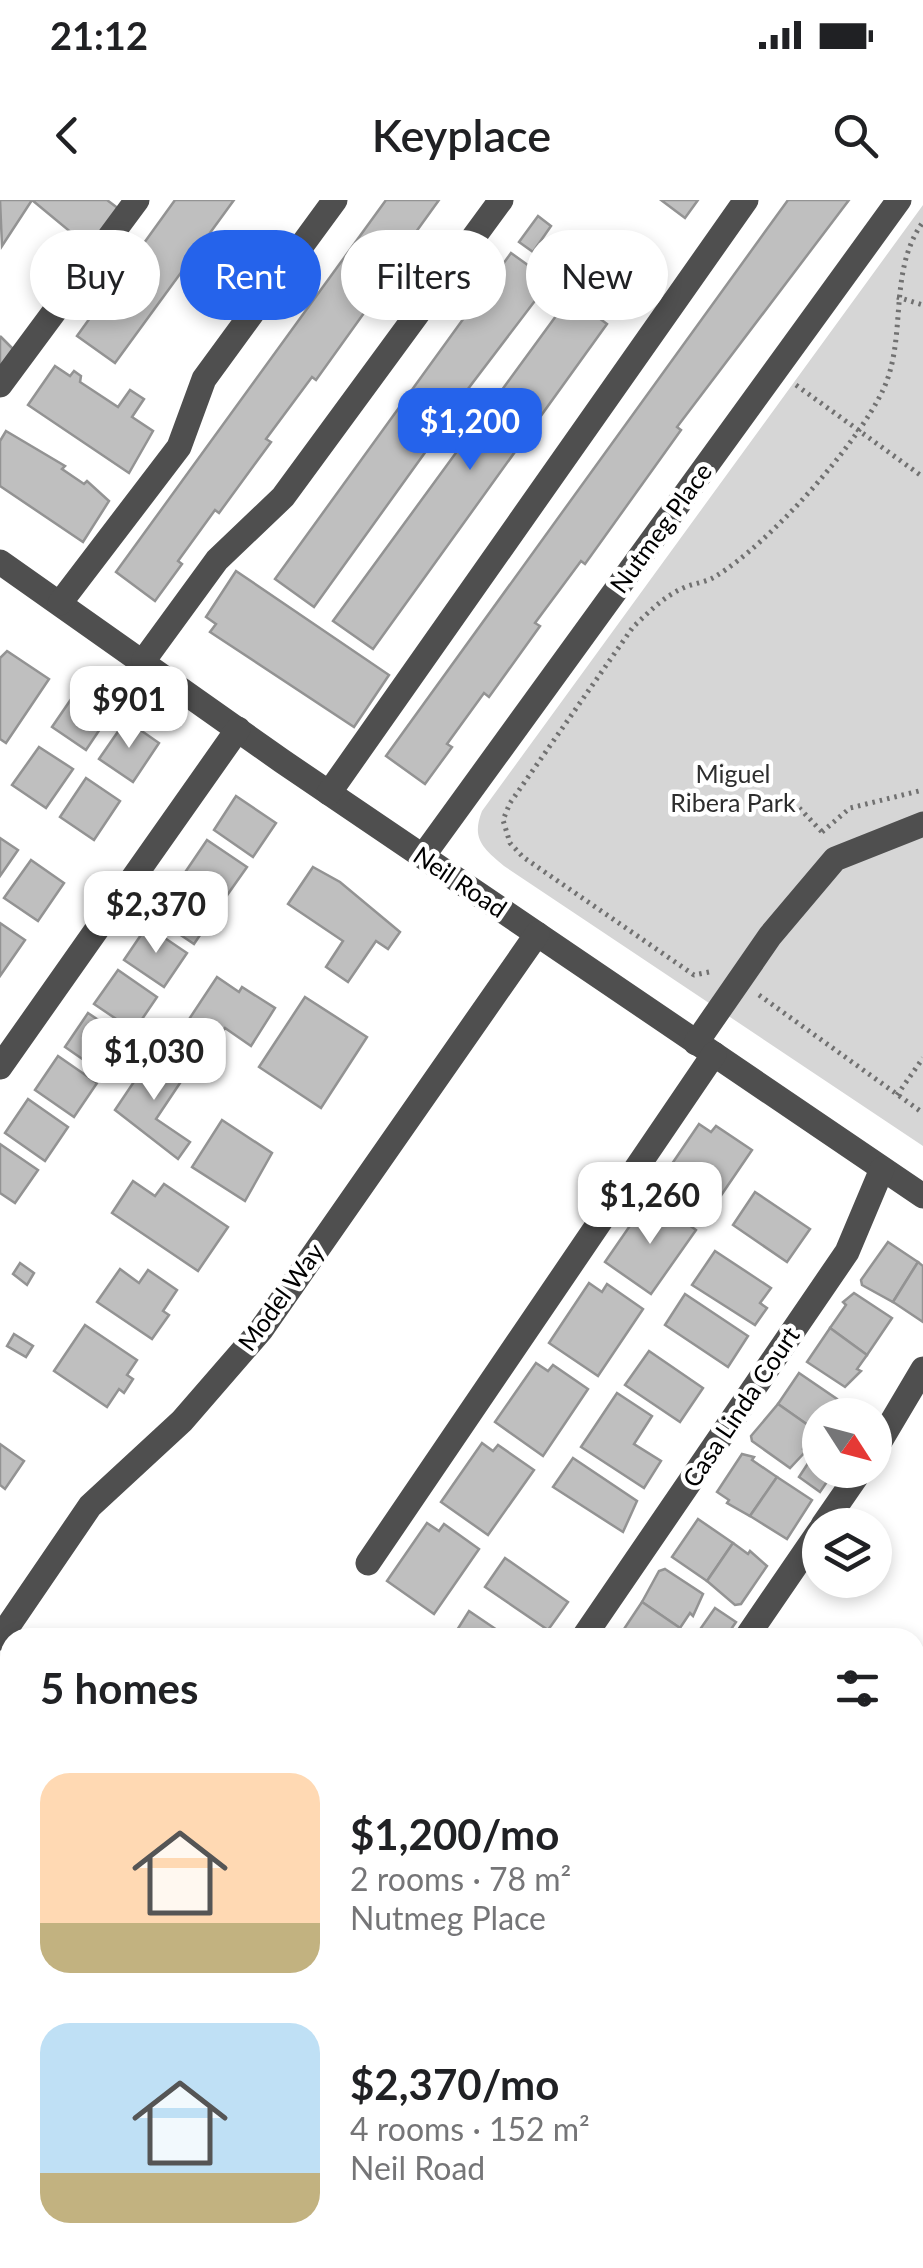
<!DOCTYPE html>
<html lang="en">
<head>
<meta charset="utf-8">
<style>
	body { margin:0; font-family:Lato,sans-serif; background:#f2f2f2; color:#202124; height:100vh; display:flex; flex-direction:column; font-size:38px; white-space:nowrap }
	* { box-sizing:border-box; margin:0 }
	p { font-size:32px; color:#757577 }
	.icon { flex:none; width:55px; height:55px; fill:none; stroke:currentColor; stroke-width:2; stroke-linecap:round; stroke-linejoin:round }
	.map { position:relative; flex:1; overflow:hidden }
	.drawer { position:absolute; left:0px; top:1428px; width:925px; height:642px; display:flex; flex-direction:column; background:#fff; border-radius:30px 30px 0 0; box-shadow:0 5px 15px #0003 }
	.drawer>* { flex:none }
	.hud { position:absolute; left:30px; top:30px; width:865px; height:90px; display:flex; gap:20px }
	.needle { width:65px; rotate:126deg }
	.buttons { position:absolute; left:802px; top:1198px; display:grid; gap:20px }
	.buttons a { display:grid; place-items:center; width:90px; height:90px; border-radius:50%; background:#fff; box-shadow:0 5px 15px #0003; font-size:50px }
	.price { position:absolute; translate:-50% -85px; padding:0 22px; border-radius:20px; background:#fff; color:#222; font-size:32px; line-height:65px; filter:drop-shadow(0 2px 5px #0008) }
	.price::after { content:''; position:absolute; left:50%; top:60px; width:30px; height:22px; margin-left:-15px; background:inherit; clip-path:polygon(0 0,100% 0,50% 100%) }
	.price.active { background:#2563eb; color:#fff }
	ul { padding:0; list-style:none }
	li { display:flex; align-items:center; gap:30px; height:250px; padding:0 40px }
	li span { display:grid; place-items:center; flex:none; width:280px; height:200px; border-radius:30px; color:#555 }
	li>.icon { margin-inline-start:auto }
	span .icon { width:120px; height:120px; fill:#fffc; stroke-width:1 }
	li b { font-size:42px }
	h2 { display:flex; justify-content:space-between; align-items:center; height:120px; padding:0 40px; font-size:42px }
	.tag { padding:0 35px; border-radius:45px; background:#fff; box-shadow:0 5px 15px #0003; font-size:35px; line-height:90px }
	.tag.active { background:#2563eb; color:#fff }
	.status { display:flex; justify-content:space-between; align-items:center; height:70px; padding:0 50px; background:#fff; direction:ltr }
	.status svg { height:28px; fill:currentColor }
	header { display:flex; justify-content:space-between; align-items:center; height:130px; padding:0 40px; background:#fff; font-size:45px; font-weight:600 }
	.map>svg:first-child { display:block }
	.green { fill:#d6d6d6 }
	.building { fill:#bfbfbf; stroke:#939393; stroke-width:2.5 }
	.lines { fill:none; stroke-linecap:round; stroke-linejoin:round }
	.path { stroke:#717171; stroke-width:5; stroke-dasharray:2.5 5; stroke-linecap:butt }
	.minor { stroke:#4f4f4f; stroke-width:25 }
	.labels { text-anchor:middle; stroke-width:9; stroke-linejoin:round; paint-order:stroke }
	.street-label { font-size:25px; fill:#000; stroke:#fff }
	.park-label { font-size:25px; fill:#2d2d2d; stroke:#fff }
</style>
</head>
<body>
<div class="status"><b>21:12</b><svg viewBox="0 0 49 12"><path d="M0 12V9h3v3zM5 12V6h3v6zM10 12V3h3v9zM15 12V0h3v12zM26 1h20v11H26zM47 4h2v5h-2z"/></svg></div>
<header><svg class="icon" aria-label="back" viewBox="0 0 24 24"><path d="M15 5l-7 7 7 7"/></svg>Keyplace<svg class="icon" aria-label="search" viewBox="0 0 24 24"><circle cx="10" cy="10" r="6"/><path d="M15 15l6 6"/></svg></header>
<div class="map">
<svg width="923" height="2068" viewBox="0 0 923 2068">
	<rect width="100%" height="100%" fill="#fff"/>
	<path class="green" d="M923,5V946L504,666C483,648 471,639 482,611Z"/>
	<g class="building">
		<polygon points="0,0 107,0 119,9 93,44 79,39 32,0 2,46"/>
		<polygon points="175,0 234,0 115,163 77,136"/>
		<polygon points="386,0 439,0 408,43 412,46 316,180 312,177 266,239 271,242 219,313 215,310 178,361 182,364 155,401 116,372"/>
		<polygon points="661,0 698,0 685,18"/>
		<polygon points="788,0 849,0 677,227 681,230 585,364 581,361 535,423 540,426 489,497 484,493 447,544 452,547 425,584 386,556"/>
		<polygon points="538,16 551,26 533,52 519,42"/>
		<polygon points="511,53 550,81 436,231 439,233 314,407 275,379"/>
		<polygon points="621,76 634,86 617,111 603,101"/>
		<polygon points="575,90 588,99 583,106 607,124 373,449 333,421"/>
		<polygon points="1,137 15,151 0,172 0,139"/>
		<polygon points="55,166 70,176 74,171 81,176 80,182 118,207 130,190 144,199 132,217 153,231 129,273 28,205"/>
		<polygon points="6,231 65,266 62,269 84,284 87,281 109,301 83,342 0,286 0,241"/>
		<polygon points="236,371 389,475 354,527 210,432 216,424 206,417"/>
		<polygon points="7,451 49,479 6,543 0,539 0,458"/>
		<polygon points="78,489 112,511 86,550 52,527"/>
		<polygon points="126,520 159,543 133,582 99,559"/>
		<polygon points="39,547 73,569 46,608 12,585"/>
		<polygon points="86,578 120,601 94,640 60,617"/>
		<polygon points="236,596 276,623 253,657 214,630"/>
		<polygon points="0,638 18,650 0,676"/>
		<polygon points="207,640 247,667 223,701 184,674"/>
		<polygon points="31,660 64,683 38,721 4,698"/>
		<polygon points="313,667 340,682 400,732 388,749 376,741 348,782 326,767 343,741 288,704"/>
		<polygon points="177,683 217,710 194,744 154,717"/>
		<polygon points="0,723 25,740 0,776"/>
		<polygon points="147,726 187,753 164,787 124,760"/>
		<polygon points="118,770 157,797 134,831 94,804"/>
		<polygon points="217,777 239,792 242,787 275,808 251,846 225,828 201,864 172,845"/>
		<polygon points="305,797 367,837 321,908 259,867"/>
		<polygon points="88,813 128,840 104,874 65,847"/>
		<polygon points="154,852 186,874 156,919 190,942 178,959 115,910"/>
		<polygon points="58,856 97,883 74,917 35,890"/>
		<polygon points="28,899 68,927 45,961 5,933"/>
		<polygon points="222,920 272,953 245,1001 192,967"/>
		<polygon points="699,924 711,932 716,926 752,950 707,1016 659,983"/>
		<polygon points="0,944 38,970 15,1003 0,993"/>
		<polygon points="133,981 155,996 164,984 228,1027 198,1071 112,1013"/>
		<polygon points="755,992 810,1029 787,1062 733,1025"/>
		<polygon points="645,1004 657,1012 661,1005 696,1030 651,1094 605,1062"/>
		<polygon points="888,1042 918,1062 893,1102 862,1085 861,1080"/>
		<polygon points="715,1051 771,1088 760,1103 767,1108 755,1125 692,1085"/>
		<polygon points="918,1062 923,1066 923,1122 893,1102"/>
		<polygon points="20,1063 34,1073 27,1085 13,1074"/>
		<polygon points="120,1069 139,1083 148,1070 177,1090 163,1111 169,1115 152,1139 97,1102"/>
		<polygon points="589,1083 602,1092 607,1084 643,1109 598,1176 549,1143"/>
		<polygon points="854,1093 892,1118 867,1155 830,1128 846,1105 843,1102"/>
		<polygon points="685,1094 748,1136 728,1167 665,1125"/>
		<polygon points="85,1125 137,1160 127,1175 133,1179 124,1193 119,1189 107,1207 54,1171"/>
		<polygon points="830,1128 867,1155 857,1169 861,1171 845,1187 807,1162"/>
		<polygon points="14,1134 33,1146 26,1157 7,1146"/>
		<polygon points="649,1151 703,1188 680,1222 625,1185"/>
		<polygon points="536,1163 548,1171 553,1165 588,1189 543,1256 495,1222"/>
		<polygon points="799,1173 837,1199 829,1215 820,1215 815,1230 778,1204"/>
		<polygon points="617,1193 652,1216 634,1244 661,1261 644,1288 581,1247"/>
		<polygon points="778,1204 815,1230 803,1249 806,1251 790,1268 752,1241 751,1236"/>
		<polygon points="482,1243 493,1251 498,1245 534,1270 488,1335 441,1302"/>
		<polygon points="0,1244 24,1261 5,1289 0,1285"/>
		<polygon points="820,1245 820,1270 835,1270 820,1292 799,1277"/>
		<polygon points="742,1254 754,1257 752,1260 777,1277 750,1316 727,1303 729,1300 717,1292"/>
		<polygon points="573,1258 637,1301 623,1332 553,1287"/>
		<polygon points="777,1277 812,1300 787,1339 750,1316"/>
		<polygon points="698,1319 733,1343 707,1381 672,1357"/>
		<polygon points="427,1323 439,1331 444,1324 479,1349 434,1414 387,1381"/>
		<polygon points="733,1343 748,1354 750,1351 767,1366 741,1404 735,1405 707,1381"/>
		<polygon points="505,1358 568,1402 548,1430 485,1387"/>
		<polygon points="665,1369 703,1394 693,1416 690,1413 680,1428 642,1402 659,1371"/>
		<polygon points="642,1402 680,1428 674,1438 618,1438"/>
		<polygon points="715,1408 736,1422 725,1438 694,1438"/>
		<polygon points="469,1411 509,1438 452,1438"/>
		<polygon points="923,1461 923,1578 915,1579 915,1462"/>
	</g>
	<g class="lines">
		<g class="path">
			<polyline points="897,97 923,105"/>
			<polyline points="796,185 923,277"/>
			<polyline points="789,597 822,632"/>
			<polyline points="822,632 850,608 923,590"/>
			<path d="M709,772L694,775L523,657L510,643L503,620L510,603L633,427C648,413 662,398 681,389C692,383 706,383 716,376C769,344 857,245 883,190C908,137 887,72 923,22"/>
			<polyline points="759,795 923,913"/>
			<polyline points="897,895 923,858"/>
		</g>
		<g class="minor">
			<polyline points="0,185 137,0"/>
			<polyline points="0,362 282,561 923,996"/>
			<polyline points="60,403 179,247 204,179 335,0"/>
			<polyline points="144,460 217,360 283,297 501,0"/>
			<polyline points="329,593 746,0"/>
			<polyline points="423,656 899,0"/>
			<polyline points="696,843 770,736 835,659 923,624"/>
			<polyline points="0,867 238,529"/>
			<polyline points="875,1250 923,1169"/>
			<polyline points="823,1325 861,1270"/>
			<polyline points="368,1363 714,854"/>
			<polyline points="0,1438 90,1306 182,1221 261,1130 537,734"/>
			<polyline points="583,1438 847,1052 882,969"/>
			<polyline points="746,1438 820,1330"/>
			<polyline points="915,1645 923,1646"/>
			<polyline points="0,1963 10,1970"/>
			<polyline points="141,2060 153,2068"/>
			<polyline points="780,2068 780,2060"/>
		</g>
	</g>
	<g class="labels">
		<g class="street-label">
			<text transform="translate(661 328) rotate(-54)" y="9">Nutmeg Place</text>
			<text transform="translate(460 682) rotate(34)" y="9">Neil Road</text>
			<text transform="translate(281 1097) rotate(-54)" y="9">Model Way</text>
			<text transform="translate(741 1207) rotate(-56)" y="9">Casa Linda Court</text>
		</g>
		<g class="park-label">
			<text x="733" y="583">Miguel<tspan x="733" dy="29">Ribera Park</tspan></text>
		</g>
	</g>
</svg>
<div class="buttons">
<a><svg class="needle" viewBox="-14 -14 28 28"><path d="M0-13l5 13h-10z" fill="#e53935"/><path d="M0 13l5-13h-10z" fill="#757577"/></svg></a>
<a><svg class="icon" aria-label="layers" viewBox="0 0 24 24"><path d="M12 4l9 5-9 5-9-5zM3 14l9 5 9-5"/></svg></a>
</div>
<b class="price active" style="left:470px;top:273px">$1,200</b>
<b class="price" style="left:129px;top:551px">$901</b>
<b class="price" style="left:156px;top:756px">$2,370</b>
<b class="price" style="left:154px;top:903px">$1,030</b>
<b class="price" style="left:650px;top:1047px">$1,260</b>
<div class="hud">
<a class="tag">Buy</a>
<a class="tag active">Rent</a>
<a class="tag">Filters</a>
<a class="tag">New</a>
</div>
<section class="drawer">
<h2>5 homes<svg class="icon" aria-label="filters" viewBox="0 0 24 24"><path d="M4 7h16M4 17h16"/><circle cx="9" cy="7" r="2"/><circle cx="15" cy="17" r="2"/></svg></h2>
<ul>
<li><span style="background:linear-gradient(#ffd9b3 75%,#c2b280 0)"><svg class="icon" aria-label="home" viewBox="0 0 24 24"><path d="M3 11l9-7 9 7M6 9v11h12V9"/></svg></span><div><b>$1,200/mo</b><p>2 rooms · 78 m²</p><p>Nutmeg Place</p></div></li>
<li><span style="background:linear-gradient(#bfe0f5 75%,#c2b280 0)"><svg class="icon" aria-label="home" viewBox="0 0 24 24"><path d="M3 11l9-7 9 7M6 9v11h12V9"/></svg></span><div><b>$2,370/mo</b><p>4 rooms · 152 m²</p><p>Neil Road</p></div></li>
</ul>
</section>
</div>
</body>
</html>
